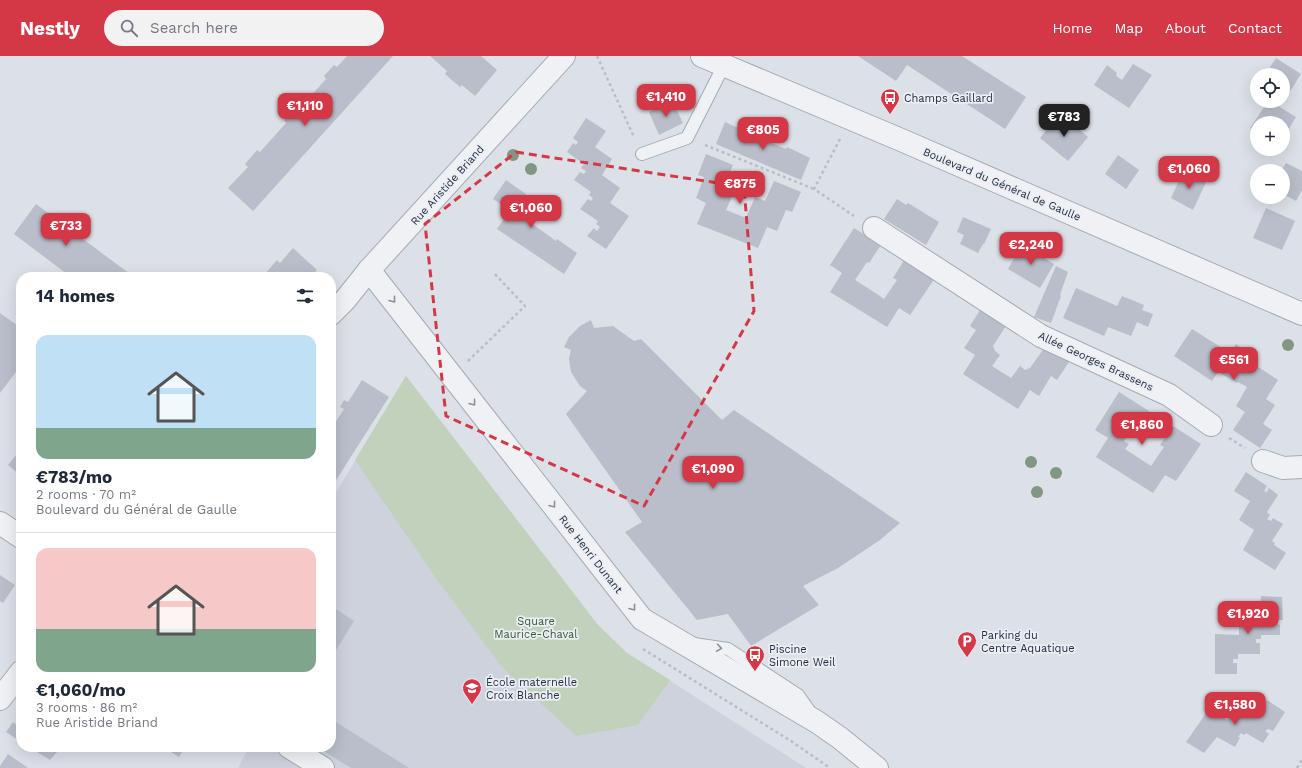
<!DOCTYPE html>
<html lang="en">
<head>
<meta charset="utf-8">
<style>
	body { margin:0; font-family:"Work Sans",sans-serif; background:#f2f2f3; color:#1f2937; height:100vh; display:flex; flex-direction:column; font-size:15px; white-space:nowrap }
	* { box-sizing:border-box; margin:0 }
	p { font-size:13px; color:#747a83 }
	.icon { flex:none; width:22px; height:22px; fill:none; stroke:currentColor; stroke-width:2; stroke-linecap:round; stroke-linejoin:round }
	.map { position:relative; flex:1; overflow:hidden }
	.panel { position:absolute; left:16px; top:216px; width:320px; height:480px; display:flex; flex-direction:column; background:#fff; border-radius:16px; box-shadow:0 4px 16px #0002 }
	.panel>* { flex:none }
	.tools { position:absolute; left:1250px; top:12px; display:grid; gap:8px }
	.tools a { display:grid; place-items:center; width:40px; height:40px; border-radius:50%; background:#fff; box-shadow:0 4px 16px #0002; font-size:20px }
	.price { position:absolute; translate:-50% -34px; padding:0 9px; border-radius:8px; background:#d43847; color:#fff; font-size:13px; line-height:26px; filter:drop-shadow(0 1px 2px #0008) }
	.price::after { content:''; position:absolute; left:50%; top:24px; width:12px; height:9px; margin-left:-6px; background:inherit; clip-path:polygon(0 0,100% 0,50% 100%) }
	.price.current { background:#222; color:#fff }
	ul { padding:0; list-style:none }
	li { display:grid; align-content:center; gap:8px; height:212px; padding:0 20px }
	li+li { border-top:1px solid #e0e1e3 }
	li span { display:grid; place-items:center; height:124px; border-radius:12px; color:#555 }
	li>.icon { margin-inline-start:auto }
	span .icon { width:72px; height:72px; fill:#fffc; stroke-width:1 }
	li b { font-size:17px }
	h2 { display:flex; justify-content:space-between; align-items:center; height:48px; padding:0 20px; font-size:17px }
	header { display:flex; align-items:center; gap:24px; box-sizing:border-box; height:56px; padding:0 20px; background:#d43847; color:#fff }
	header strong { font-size:19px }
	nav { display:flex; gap:22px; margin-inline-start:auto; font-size:14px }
	.search { width:280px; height:36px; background:#f2f2f3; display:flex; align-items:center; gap:10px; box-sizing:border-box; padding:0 14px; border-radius:22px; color:#747a83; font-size:15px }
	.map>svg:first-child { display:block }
	.built { fill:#ced2dc }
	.green { fill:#c1d1bc }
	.building { fill:#b9beca }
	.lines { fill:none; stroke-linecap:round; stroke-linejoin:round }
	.service-casing { stroke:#a5aab4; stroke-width:14 }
	.minor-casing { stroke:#a5aab4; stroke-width:24 }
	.tertiary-casing { stroke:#a5aab4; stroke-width:24 }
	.path { stroke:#babec5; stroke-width:2.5; stroke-dasharray:3 3; stroke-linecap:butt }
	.service { stroke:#eff1f5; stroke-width:12 }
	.minor { stroke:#eff1f5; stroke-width:22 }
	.tertiary { stroke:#eff1f5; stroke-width:22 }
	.tree { fill:#819683 }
	.oneway { stroke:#8a8f9a }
	.marked { fill:none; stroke:#d43847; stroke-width:3; stroke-dasharray:8 5; stroke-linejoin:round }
	.labels { text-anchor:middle; stroke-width:3.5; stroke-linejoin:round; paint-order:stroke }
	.poi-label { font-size:11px; fill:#252d3e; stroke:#ebeff5; text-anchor:start }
	.street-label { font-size:11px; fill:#252d3e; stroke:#ebeff5 }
	.park-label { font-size:11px; fill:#375a32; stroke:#ebeff5 }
</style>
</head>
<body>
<header>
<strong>Nestly</strong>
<div class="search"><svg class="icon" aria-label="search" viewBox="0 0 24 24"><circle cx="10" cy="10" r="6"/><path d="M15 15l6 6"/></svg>Search here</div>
<nav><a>Home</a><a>Map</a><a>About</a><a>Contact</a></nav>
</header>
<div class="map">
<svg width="1302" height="712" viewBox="0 0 1302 712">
	<rect width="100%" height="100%" fill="#dce0e7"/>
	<polygon class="built" points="406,320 598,569 627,597 806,712 238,712 249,691 331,691 331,445"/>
	<polygon class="green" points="406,320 598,569 627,597 670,624 638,669 576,680 501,610 433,518 355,404"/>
	<g class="building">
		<polygon points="347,0 393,0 253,155 228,132 248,111 245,108 257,94 260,96 286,67 284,64 296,52 298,54 326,23 324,20 334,9 337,11"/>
		<polygon points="430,0 481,0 497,14 475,40 462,29 460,31 445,18 447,15"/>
		<polygon points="858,0 962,0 1026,41 1005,73 907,9 896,25"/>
		<polygon points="1276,2 1301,18 1286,42 1283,40 1283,19 1265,19"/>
		<polygon points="1133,8 1152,19 1129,52 1094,29 1107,9 1117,17 1116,20 1122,24"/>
		<polygon points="672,44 683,67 659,79 649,56"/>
		<polygon points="1268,45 1270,45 1296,61 1283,82 1283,67 1257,67 1257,77 1250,72"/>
		<polygon points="1060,58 1088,81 1068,105 1040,82"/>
		<polygon points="586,62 606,75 595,91 612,103 602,119 620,132 610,147 629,160 606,193 587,180 594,172 597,175 600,171 596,168 598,165 580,153 588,143 591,145 593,142 589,139 591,136 574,124 580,116 584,118 586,115 581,112 584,108 567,96 573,87 576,89 578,86 573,82"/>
		<polygon points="725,66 747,76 747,77 786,93 787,91 810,102 801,124 716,88"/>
		<polygon points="706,98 733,109 724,129 735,134 726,154 746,162 755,141 765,145 774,125 801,136 792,156 786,154 777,175 767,171 758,192 697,168 706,147 696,142 704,121 698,119"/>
		<polygon points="1118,99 1139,114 1126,133 1105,118"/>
		<polygon points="1286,107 1302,115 1302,134 1296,145 1283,138 1283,115 1281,115"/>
		<polygon points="1184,114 1207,124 1193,154 1171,142"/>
		<polygon points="506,124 526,138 524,141 527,143 529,141 539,147 527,164 556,185 557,183 577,197 564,218 497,173 510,154 493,143"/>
		<polygon points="897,143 906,149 908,147 939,166 926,189 884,163"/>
		<polygon points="36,148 134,221 71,221 14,178"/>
		<polygon points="1266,152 1295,165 1282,194 1253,182"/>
		<polygon points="963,161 991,173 984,188 983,188 978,197 960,188 964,179 957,176"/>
		<polygon points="854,172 881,189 869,207 867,206 855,224 880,240 884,243 897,224 893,222 905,203 935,222 910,259 899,252 887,271 830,236 842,217 830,209"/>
		<polygon points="1022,188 1054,208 1040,232 1008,213"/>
		<polygon points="293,192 317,214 311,221 266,221 267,220 265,218 277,204 280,207"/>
		<polygon points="1056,210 1068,216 1060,239 1061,240 1051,267 1034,261"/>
		<polygon points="1076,232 1117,250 1122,240 1144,249 1142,254 1153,258 1148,271 1137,266 1131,280 1108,271 1104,280 1063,262"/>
		<polygon points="982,251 1007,268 993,290 995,295 1000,299 992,310 1011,322 1020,310 1025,314 1030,312 1045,291 1069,306 1057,324 1051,320 1039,340 1030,334 1018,353 963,318 975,299 964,292 976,274 970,270"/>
		<polygon points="0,257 21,272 21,319 16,316 0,337"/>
		<polygon points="591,264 594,272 613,270 634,285 641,283 722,364 734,354 900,467 880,484 838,512 803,530 819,549 751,590 728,558 697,564 625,476 642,466 566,358 587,335 580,330 571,316 569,303 571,294 564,291 569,281 580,270"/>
		<polygon points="1192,273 1230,297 1236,288 1255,300 1251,306 1278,324 1266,343 1275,349 1263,368 1272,374 1260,392 1233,374 1245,356 1236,350 1247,331 1238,326 1237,327 1218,316 1212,325 1174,300"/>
		<polygon points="362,324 389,341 331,432 331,373 344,353 340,351 344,344 348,346"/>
		<polygon points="1119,336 1149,355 1137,374 1133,372 1124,385 1129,388 1125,393 1151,410 1164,391 1160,389 1173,370 1201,388 1176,425 1165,419 1153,437 1096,401 1108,382 1095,374"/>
		<polygon points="21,393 21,420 8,409"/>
		<polygon points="1246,416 1267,430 1264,435 1267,436 1269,432 1278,439 1267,456 1270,459 1267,463 1271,465 1273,462 1283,468 1272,485 1275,487 1274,489 1286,497 1275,514 1243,494 1254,474 1239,464 1250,445 1234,435"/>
		<polygon points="0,519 15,529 3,547 0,545"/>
		<polygon points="1261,540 1282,541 1283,564 1278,564 1278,568 1280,569 1280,579 1261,579 1261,583 1256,583 1256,587 1260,587 1260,598 1238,598 1238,603 1233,603 1233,607 1237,607 1237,618 1215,618 1215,578 1239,579 1239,559 1260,560"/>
		<polygon points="336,553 354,565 331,602 331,561"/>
		<polygon points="1267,644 1285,656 1273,675 1268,673 1265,675 1269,678 1263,687 1246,677 1244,679 1241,677 1238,681 1240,682 1235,691 1217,681 1204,697 1186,686 1209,653 1227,664 1238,647 1257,659"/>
		<polygon points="331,663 409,712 351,712 317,691 331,691"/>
		<polygon points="13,666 21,672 21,686 6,676"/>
		<polygon points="29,691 51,691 58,695 50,704"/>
		<polygon points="163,691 185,691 179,701"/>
		<polygon points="8,698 28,712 0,712 0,710"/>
	</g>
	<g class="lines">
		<defs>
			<g id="service">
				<polyline points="642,98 687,82 724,9"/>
				<polyline points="694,588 728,593 798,639 810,656"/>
			</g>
			<g id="minor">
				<polyline points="874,172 1041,280 1169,339 1211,369"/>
				<polyline points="331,258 345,244 369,214"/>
				<polyline points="1263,405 1283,412 1302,411"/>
				<polyline points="0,467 21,481"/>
				<polyline points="0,643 21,616"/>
				<polyline points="289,691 323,712"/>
			</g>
			<g id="tertiary">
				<polyline points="564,0 369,214 642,563 817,666 840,682 877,712"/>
				<polyline points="702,0 906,86 1302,258"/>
			</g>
		</defs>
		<use href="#service" class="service-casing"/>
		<use href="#minor" class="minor-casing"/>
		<use href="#tertiary" class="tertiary-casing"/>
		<g class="path">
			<polyline points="597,0 634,81"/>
			<polyline points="840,83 814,133 854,160"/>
			<polyline points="705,89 814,133"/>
			<polyline points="468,305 525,250 493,216"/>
			<polyline points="1229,382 1245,392"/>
			<polyline points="643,593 791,685 830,712"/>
			<polyline points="1297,712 1302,703"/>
		</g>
		<use href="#service" class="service"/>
		<use href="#minor" class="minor"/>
		<use href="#tertiary" class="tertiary"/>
	</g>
	<g class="tree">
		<circle cx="513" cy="99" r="6"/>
		<circle cx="531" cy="113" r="6"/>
		<circle cx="1288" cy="289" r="6"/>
		<circle cx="1031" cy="406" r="6"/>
		<circle cx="1056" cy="417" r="6"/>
		<circle cx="1037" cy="436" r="6"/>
	</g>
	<defs><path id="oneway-chevron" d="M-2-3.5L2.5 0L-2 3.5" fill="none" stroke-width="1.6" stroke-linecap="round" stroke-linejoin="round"/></defs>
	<g class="oneway">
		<use href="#oneway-chevron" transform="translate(393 244) rotate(52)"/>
		<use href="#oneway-chevron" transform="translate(473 347) rotate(52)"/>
		<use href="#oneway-chevron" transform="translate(553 449) rotate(52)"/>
		<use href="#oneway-chevron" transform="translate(633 552) rotate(52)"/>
		<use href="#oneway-chevron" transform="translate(719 592) rotate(8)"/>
	</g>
	<path class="marked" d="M516,96L744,131L754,255L644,450L446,360L425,168Z"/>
	<defs>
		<symbol id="bus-pin" viewBox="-11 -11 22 30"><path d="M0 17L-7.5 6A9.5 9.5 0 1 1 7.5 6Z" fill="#d43847" stroke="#ebeff5"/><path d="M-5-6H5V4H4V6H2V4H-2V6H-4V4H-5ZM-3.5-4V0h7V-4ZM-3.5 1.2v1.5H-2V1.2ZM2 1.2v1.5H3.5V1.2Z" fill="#fff"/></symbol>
		<symbol id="parking-pin" viewBox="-11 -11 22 30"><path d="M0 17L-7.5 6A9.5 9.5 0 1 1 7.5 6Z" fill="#d43847" stroke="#ebeff5"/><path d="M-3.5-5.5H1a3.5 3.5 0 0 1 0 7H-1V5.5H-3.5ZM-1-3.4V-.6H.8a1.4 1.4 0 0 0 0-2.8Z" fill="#fff"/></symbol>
		<symbol id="school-pin" viewBox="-11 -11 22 30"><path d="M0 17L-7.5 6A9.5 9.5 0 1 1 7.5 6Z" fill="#d43847" stroke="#ebeff5"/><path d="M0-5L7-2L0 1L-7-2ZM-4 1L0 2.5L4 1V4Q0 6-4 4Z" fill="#fff"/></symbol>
	</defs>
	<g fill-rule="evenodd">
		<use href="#bus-pin" x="879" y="31" width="22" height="30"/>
		<use href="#parking-pin" x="956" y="574" width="22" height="30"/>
		<use href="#bus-pin" x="744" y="588" width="22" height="30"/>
		<use href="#school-pin" x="461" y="621" width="22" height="30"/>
	</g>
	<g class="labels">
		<g class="poi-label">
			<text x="904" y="46">Champs Gaillard</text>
			<text x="981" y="583">Parking du<tspan x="981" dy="13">Centre Aquatique</tspan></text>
			<text x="769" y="597">Piscine<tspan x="769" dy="13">Simone Weil</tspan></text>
			<text x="486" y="630">École maternelle<tspan x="486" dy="13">Croix Blanche</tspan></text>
		</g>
		<g class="street-label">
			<text transform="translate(1002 128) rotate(23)" y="4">Boulevard du Général de Gaulle</text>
			<text transform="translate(447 129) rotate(-48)" y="4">Rue Aristide Briand</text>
			<text transform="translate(1096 305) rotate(25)" y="4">Allée Georges Brassens</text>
			<text transform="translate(591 498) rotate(52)" y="4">Rue Henri Dunant</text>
		</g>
		<g class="park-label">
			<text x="536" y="569">Square<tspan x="536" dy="13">Maurice-Chaval</tspan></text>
		</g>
	</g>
</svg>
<div class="tools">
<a><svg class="icon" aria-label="locate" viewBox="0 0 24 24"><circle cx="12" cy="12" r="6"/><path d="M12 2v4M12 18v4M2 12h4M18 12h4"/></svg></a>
<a>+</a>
<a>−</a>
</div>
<b class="price" style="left:666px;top:62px">€1,410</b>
<b class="price" style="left:305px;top:71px">€1,110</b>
<b class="price current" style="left:1064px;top:82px">€783</b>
<b class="price" style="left:763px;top:95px">€805</b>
<b class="price" style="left:1189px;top:134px">€1,060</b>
<b class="price" style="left:740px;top:149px">€875</b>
<b class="price" style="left:531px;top:173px">€1,060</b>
<b class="price" style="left:66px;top:191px">€733</b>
<b class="price" style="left:1031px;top:210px">€2,240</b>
<b class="price" style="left:1234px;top:325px">€561</b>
<b class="price" style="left:1142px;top:390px">€1,860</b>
<b class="price" style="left:713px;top:434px">€1,090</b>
<b class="price" style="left:1248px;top:579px">€1,920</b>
<b class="price" style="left:1235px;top:670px">€1,580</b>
<section class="panel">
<h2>14 homes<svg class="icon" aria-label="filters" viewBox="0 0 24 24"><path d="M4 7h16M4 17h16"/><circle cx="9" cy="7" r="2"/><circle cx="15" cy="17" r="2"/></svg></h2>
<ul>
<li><span style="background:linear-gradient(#bfe0f5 75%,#7fa58c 0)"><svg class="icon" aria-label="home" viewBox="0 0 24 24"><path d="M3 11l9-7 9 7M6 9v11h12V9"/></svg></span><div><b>€783/mo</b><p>2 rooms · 70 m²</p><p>Boulevard du Général de Gaulle</p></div></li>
<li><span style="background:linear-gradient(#f6c9c9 65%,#7fa58c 0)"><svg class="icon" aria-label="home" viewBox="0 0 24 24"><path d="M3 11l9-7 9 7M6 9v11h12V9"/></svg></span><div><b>€1,060/mo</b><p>3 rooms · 86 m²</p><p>Rue Aristide Briand</p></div></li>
</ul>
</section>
</div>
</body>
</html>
